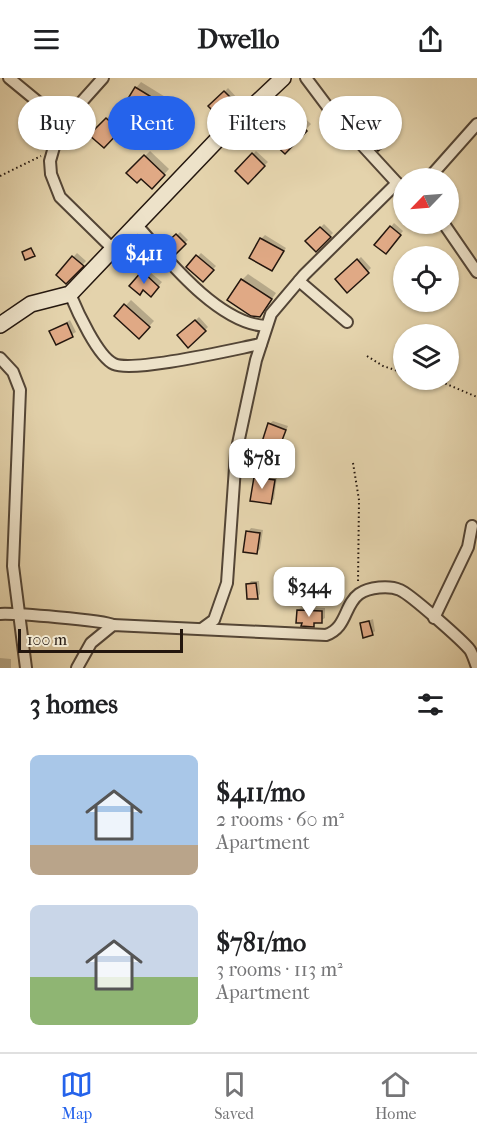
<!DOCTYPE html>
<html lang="en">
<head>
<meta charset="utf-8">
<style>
	body { margin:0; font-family:"IM FELL French Canon",serif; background:#f2f2f2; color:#202124; height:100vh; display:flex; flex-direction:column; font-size:22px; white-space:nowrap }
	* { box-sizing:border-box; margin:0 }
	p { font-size:20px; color:#757577 }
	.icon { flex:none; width:33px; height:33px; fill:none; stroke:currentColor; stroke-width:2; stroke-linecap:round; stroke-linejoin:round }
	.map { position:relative; height:590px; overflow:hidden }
	.sheet { display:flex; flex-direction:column; background:#fff; flex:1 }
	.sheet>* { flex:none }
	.top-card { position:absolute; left:18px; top:18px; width:441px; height:54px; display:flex; gap:12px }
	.needle { width:39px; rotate:245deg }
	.buttons { position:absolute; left:393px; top:90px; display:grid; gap:12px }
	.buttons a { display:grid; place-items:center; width:66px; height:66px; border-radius:50%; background:#fff; box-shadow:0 2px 4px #0004; font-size:30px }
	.scale { position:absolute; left:18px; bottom:15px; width:165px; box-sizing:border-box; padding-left:6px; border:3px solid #23160e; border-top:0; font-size:16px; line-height:21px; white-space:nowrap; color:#23160e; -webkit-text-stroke:4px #ede2c9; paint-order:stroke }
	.price { position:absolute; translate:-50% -51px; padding:0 14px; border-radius:12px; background:#fff; color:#222; font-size:20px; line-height:39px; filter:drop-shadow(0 2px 3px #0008) }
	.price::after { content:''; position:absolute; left:50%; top:36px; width:18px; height:14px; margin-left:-9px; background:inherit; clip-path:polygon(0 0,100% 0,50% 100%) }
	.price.selected { background:#2563eb; color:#fff }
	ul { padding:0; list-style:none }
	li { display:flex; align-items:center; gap:18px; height:150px; padding:0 30px }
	li span { display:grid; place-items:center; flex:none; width:168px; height:120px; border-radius:9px; color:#555 }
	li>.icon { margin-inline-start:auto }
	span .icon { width:72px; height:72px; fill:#fffc; stroke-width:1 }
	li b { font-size:26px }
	h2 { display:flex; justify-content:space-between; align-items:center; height:72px; padding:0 30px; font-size:26px }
	.tag { padding:0 21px; border-radius:27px; background:#fff; box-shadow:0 2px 4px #0004; font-size:21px; line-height:54px }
	.tag.selected { background:#2563eb; color:#fff }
	header { display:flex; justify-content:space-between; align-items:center; height:78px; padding:0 30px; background:#fff; font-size:27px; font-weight:700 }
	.tab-bar { display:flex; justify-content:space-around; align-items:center; height:84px; border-top:2px solid #e0e0e0; background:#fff; font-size:16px; color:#757577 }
	.tab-bar a { display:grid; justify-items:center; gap:3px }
	.tab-bar .selected { color:#2563eb }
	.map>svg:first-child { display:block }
	.shadow { fill:#0003 }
	.building { fill:#e0a985; stroke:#23160e; stroke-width:1.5 }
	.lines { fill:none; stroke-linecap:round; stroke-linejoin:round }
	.street-casing { stroke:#534536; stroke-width:14 }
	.secondary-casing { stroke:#23160e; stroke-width:18 }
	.path { stroke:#23160e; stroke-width:2; stroke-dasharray:1.5 3; stroke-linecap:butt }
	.street { stroke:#ede2c9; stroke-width:10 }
	.secondary { stroke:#ede2c9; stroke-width:15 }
</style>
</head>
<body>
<header><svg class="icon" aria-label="menu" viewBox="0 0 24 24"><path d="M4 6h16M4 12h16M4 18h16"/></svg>Dwello<svg class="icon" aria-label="share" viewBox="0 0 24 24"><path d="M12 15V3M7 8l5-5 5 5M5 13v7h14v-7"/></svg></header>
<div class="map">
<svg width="477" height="590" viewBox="0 0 477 590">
	<rect width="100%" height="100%" fill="#e4d3ac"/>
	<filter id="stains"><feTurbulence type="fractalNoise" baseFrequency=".00333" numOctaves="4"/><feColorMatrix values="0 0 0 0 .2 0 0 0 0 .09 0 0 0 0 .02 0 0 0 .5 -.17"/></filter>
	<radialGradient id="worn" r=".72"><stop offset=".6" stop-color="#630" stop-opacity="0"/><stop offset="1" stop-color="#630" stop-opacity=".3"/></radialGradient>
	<g class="shadow">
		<polygon points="141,4 167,20 152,42 136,10"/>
		<polygon points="228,10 238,21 220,38 211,28"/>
		<polygon points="299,35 311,46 284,74 273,63"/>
		<polygon points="110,37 122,48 104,68 92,57"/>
		<polygon points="380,45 391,60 388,64 368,53"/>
		<polygon points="150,73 169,91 157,104 128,95"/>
		<polygon points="256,73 268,84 248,104 237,93"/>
		<polygon points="394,145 403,153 389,171 376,167"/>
		<polygon points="324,146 333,155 316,172 307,163"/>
		<polygon points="180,154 188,162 174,175 167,167"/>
		<polygon points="265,157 286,170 272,191 261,161"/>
		<polygon points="77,175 86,183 66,204 58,196"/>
		<polygon points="201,175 216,188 203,202 188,189"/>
		<polygon points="361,179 371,190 348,213 337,201"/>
		<polygon points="146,191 162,204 151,217 144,211 131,207"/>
		<polygon points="248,196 276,215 260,238 242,202"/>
		<polygon points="131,222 154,243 139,259 116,238"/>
		<polygon points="199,239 208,249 189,268 179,257"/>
		<polygon points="70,242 76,254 56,265 51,253"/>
		<polygon points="273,343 288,348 278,372 269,346"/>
		<polygon points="258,396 277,399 274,421 270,424 255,400"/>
		<polygon points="251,450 263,452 260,471 256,475 248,454"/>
		<polygon points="251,503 259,503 260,516 257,519 248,507"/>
		<polygon points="302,529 325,530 325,540 313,547 298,532"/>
		<polygon points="373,541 375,553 372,556 361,546"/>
		<polygon points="0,580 11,581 11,590 0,590"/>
	</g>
	<g class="building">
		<polygon points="135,9 163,26 152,44 124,27"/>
		<polygon points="224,13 236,25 220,40 208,28"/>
		<polygon points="293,39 307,53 285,76 271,63"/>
		<polygon points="106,40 120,53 104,70 89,57"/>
		<polygon points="376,47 389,65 378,73 363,56"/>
		<polygon points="252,75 265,88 248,106 235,93"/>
		<polygon points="144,77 165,97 152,111 141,101 137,105 126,95"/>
		<polygon points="390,148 401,157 386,176 374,167"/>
		<polygon points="320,149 331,159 316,174 305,163"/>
		<polygon points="176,156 186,166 174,178 164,167"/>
		<polygon points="260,160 284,173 272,193 249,180"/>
		<polygon points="31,170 35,178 25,182 22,174"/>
		<polygon points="196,177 214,192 203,204 186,189"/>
		<polygon points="72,178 84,188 66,206 56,197"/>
		<polygon points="357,181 369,195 347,215 335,201"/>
		<polygon points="142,193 159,209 151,219 143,212 140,217 129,208"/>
		<polygon points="241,201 272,221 260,239 251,238 227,222"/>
		<polygon points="124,226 150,249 139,261 114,238"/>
		<polygon points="195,242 206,253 188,270 177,257"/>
		<polygon points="67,245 73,259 56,267 49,253"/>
		<polygon points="268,345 286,352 278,373 261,367"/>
		<polygon points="254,399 275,402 271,426 250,423"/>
		<polygon points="246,453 260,455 257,476 243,474"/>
		<polygon points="256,505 258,521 247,521 246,506"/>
		<polygon points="297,532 322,533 322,545 314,545 314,549 301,548 302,545 296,545"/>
		<polygon points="369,543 373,557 363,560 360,545"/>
	</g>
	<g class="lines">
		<defs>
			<g id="street">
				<polyline points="9,0 43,28 60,48"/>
				<polyline points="103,0 60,48 50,83 51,96 60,119 114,172"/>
				<polyline points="306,0 330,32 397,105 404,109"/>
				<polyline points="429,100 477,46"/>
				<path d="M135,145C166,180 218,246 266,248"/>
				<polyline points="444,146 477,194"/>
				<polyline points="299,203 347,244"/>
				<path d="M70,216C77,233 98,279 114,286C134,295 235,271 261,266"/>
				<polyline points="0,280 13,294 20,312 13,488 26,590"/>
				<path d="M0,536C13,535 103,542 113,547"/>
				<polyline points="434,540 468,469 472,448"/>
				<polyline points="203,550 214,542 227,505 236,375 256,282 271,236 304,197 397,105"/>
				<path d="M77,590L91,565L113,547L326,557C347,550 344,527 359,516C369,509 389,507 400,512C410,516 463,563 470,572C473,577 475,584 477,589"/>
			</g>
			<polyline id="secondary" points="0,247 31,226 70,216 216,63 283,0"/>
		</defs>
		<use href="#street" class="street-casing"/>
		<use href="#secondary" class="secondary-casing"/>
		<g class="path">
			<polyline points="0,98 41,78"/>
			<polyline points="367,278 383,288 404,295"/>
			<polyline points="437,302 477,319"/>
			<polyline points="353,385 359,422 358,505"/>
		</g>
		<use href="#street" class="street"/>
		<use href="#secondary" class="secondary"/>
	</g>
	<rect width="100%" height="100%" filter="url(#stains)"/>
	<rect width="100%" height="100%" fill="url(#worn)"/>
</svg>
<div class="buttons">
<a><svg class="needle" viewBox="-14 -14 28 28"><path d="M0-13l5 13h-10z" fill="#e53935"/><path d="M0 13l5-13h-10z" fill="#757577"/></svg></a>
<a><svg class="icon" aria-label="locate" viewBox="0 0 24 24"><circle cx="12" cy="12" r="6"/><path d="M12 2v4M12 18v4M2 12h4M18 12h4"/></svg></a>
<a><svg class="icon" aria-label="layers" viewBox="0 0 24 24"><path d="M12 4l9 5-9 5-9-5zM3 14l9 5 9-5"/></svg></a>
</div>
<div class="scale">100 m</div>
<b class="price selected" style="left:144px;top:207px">$411</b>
<b class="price" style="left:262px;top:412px">$781</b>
<b class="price" style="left:309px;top:540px">$344</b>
<div class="top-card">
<a class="tag">Buy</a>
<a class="tag selected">Rent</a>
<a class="tag">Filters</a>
<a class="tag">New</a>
</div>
</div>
<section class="sheet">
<h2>3 homes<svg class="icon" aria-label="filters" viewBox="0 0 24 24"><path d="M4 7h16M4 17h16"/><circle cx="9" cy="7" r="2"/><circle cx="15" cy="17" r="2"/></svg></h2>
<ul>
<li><span style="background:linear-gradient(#a9c7e8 75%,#b9a48a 0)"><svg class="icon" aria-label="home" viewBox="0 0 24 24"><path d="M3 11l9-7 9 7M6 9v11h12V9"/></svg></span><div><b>$411/mo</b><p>2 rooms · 60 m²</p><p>Apartment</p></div></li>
<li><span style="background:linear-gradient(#c9d6e8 60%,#8fb573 0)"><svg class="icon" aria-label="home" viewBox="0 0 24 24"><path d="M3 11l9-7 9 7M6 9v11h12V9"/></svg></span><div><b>$781/mo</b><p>3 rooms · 113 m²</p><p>Apartment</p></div></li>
</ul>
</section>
<nav class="tab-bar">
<a class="selected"><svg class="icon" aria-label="map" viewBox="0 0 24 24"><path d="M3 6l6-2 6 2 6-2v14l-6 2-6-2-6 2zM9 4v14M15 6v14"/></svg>Map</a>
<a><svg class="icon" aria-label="saved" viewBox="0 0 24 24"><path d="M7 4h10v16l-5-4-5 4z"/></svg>Saved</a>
<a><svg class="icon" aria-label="home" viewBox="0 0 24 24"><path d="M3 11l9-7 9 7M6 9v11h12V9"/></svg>Home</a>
</nav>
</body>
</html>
